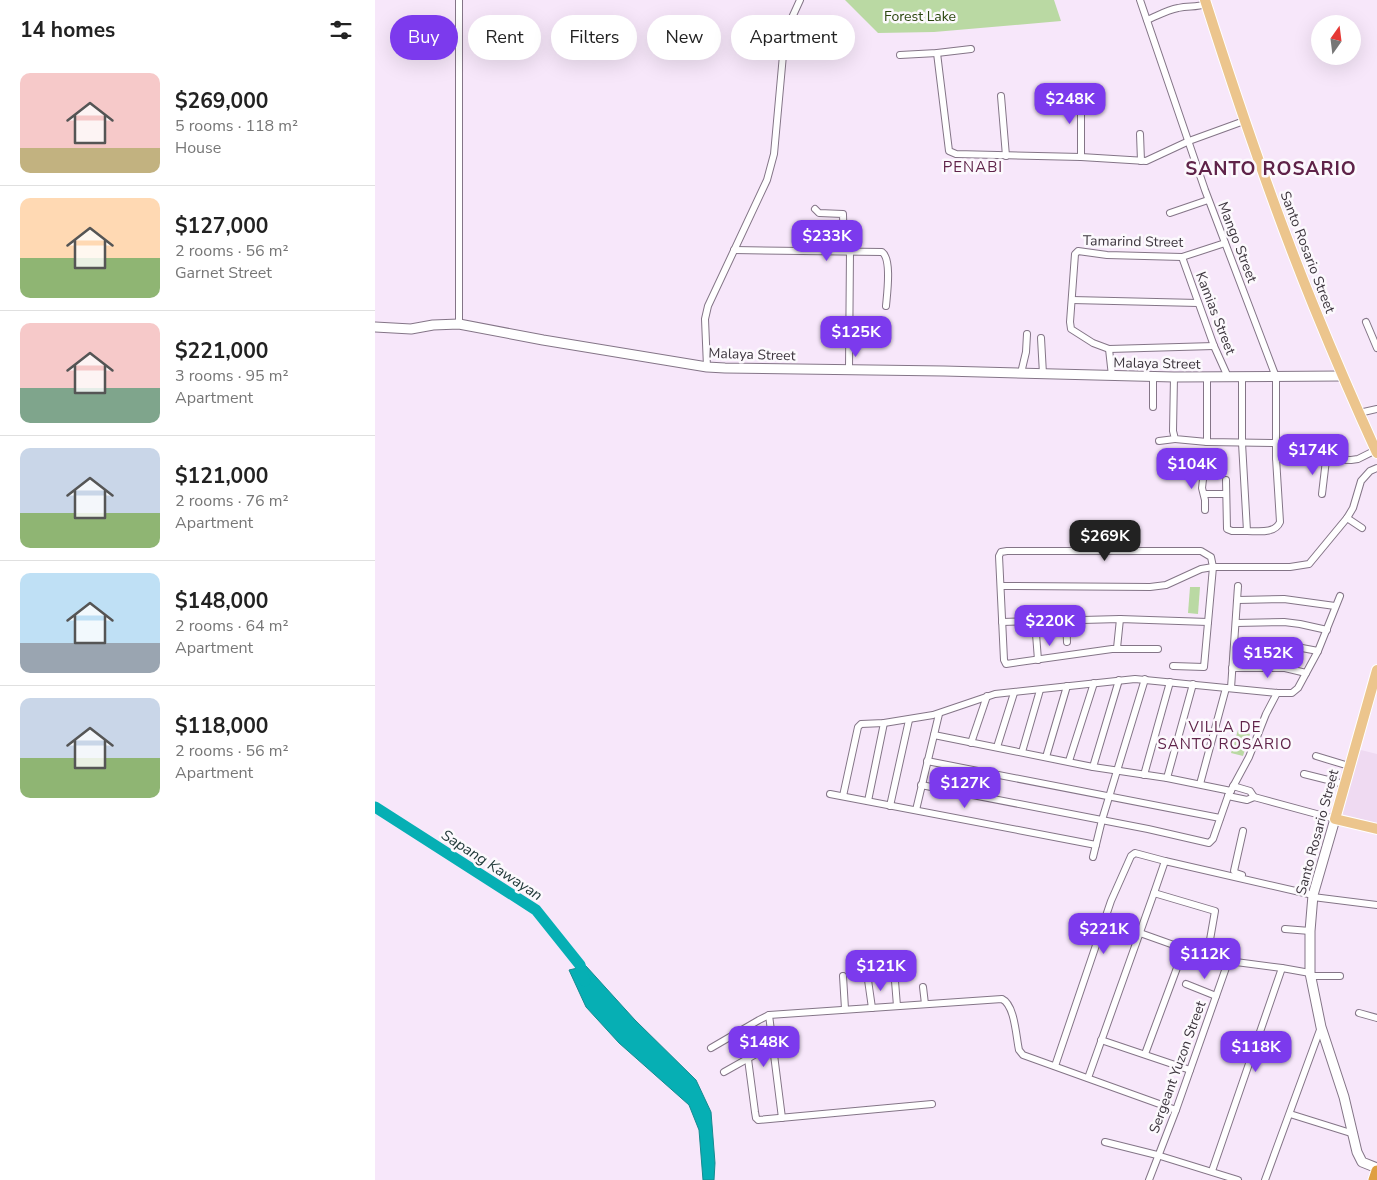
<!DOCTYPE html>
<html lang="en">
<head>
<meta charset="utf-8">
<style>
	body { margin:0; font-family:"Nunito Sans",sans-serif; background:#f2f2f2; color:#222; height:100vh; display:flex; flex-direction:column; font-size:19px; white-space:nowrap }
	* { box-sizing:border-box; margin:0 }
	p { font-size:16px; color:#767676 }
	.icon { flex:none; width:28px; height:28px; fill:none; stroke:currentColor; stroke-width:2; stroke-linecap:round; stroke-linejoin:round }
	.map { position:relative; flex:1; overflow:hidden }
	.panel { display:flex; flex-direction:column; background:#fff; width:375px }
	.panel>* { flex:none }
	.banner { position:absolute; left:15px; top:15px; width:475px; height:45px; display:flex; gap:10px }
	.needle { width:32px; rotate:14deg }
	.fabs { position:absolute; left:936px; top:15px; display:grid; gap:10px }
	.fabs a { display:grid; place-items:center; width:50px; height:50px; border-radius:50%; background:#fff; box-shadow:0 5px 20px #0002; font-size:25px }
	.price { position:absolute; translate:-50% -42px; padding:0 11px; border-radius:10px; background:#7c3aed; color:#fff; font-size:16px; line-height:32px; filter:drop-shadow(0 1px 2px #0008) }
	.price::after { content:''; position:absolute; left:50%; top:30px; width:15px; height:11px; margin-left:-8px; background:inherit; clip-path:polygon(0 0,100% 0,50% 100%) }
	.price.active { background:#222; color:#fff }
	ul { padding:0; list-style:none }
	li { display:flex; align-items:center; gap:15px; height:125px; padding:0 20px }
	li+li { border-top:1px solid #e0e0e0 }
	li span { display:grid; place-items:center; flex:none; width:140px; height:100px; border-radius:10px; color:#555 }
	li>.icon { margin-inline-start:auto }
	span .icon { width:60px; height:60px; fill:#fffc; stroke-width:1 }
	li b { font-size:21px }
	h2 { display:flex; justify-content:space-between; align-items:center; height:60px; padding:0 20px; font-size:21px }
	.chip { padding:0 18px; border-radius:22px; background:#fff; box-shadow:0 5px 20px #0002; font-size:18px; line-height:45px }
	.chip.active { background:#7c3aed; color:#fff }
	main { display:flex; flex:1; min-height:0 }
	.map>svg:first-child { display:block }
	.built { fill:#efdaf2 }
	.green { fill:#bad9a3 }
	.water { fill:#06afb4; stroke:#168b91 }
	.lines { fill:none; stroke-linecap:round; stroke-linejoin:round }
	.river { stroke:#06afb4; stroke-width:11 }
	.street-casing { stroke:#847587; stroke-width:8 }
	.secondary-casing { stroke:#847587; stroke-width:11 }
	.primary-casing { stroke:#fff; stroke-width:12 }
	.highway-casing { stroke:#fff; stroke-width:13 }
	.street { stroke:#fff; stroke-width:6 }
	.secondary { stroke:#fff; stroke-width:9 }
	.primary { stroke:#ecc58d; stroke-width:10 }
	.highway { stroke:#df9f41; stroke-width:11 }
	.labels { text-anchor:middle; stroke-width:5; stroke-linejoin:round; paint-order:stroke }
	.park-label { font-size:14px; fill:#2b460e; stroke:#fcf9fd }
	.street-label { font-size:14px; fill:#3d363e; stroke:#fcf9fd }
	.neighbourhood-label { font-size:15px; letter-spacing:1px; fill:#5f2349; stroke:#fcf9fd }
	.water-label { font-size:15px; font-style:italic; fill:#223a3a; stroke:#fcf9fd }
	.district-label { font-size:19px; font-weight:bold; letter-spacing:1px; fill:#5f2349; stroke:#fcf9fd }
</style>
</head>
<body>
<main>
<section class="panel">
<h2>14 homes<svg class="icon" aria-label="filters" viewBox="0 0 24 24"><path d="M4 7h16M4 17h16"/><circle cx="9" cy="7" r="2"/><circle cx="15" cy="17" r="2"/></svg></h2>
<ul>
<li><span style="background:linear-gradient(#f6c9c9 75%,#c2b280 0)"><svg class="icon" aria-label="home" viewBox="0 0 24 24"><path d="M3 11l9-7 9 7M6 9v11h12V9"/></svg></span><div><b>$269,000</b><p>5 rooms · 118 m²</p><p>House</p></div></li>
<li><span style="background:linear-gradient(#ffd9b3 60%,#8fb573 0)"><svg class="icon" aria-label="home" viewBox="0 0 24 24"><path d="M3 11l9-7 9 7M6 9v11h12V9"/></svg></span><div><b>$127,000</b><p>2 rooms · 56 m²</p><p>Garnet Street</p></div></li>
<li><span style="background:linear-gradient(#f6c9c9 65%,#7fa58c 0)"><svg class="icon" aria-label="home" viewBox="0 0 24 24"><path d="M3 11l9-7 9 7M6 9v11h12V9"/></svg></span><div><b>$221,000</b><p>3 rooms · 95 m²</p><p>Apartment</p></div></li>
<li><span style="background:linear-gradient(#c9d6e8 65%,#8fb573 0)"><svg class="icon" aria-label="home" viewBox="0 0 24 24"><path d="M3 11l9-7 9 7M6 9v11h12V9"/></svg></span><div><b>$121,000</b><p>2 rooms · 76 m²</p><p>Apartment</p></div></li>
<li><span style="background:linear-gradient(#bfe0f5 70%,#9aa5b1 0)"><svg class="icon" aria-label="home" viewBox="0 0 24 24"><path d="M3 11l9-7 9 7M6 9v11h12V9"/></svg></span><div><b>$148,000</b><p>2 rooms · 64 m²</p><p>Apartment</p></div></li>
<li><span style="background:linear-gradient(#c9d6e8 60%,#8fb573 0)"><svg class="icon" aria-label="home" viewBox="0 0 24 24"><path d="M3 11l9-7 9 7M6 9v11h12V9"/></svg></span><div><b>$118,000</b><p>2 rooms · 56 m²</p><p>Apartment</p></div></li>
</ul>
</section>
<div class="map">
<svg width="1002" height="1180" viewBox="0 0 1002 1180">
	<rect width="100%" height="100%" fill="#f7e7fa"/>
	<polygon class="built" points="982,749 1002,754 1002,823 966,814"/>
	<g class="green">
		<polygon points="470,0 679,0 686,21 559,32 503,33"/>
		<polygon points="815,587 825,587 823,614 813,613"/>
		<polygon points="863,730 875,734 868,756 856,753"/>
	</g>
	<polygon class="water" points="211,966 260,1020 321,1080 336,1112 340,1163 339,1180 328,1180 324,1130 314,1105 244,1043 211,1007 194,970"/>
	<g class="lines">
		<polyline class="river" points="0,807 161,910 205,965 210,981"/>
		<defs>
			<g id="street">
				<polyline points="84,0 84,324"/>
				<polyline points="765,0 830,190 901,377 901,458"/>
				<path d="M772,20C782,16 792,10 803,8C814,5 820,8 831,4"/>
				<polyline points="562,53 574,151 581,154 706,157 771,161 814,141 869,121"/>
				<polyline points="525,55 562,53 596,49"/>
				<polyline points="706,92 706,157"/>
				<polyline points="626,96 631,156"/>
				<polyline points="765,134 766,161"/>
				<polyline points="440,209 444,213 468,214 469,251"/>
				<polyline points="795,213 833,200"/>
				<path d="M359,250L507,252C517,259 512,294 511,306"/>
				<polyline points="807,257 839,346 853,377"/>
				<polyline points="697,300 823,303"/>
				<polyline points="991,322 1002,348"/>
				<polyline points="666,338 668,374"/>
				<polyline points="839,346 734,349 718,343 696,329 695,322 700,254 703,251 732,255 807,257 850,243"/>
				<polyline points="734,349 737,376"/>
				<polyline points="332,367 330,319 333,306 392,180 399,154 410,33 425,0"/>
				<polyline points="474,369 475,251"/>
				<polyline points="646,373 651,352 652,334"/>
				<polyline points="799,377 798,431 800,439 832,442 901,443"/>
				<polyline points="832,377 832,442"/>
				<path d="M867,378V443L872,531C883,531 900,534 905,522L901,458L976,460L983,459L1001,450"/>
				<polyline points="778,407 778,377"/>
				<polyline points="984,413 1002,409"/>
				<polyline points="784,441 800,439"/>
				<polyline points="829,471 827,488 830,500 830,510"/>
				<polyline points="851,480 852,529 857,531 872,531"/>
				<polyline points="830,494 851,494"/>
				<polyline points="947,494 951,460"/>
				<polyline points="972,518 987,528"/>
				<polyline points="626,586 775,587 791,585 826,569 838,567 915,567 934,564 972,518 978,508 986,481 995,471 1002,468"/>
				<polyline points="863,600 909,599 960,606"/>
				<polyline points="691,620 692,642"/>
				<polyline points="660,621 663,660"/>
				<polyline points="627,622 745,619 833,622"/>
				<polyline points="861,623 909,622 925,624 952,630"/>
				<polyline points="859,646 911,645 943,651"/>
				<polyline points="742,648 745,619"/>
				<polyline points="783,649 737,649 631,664 629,660 624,556 626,552 632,551 826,551 836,557 838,567 829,667 798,666"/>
				<polyline points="857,668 910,668 931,673"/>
				<polyline points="856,688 863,586"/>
				<polyline points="559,735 718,767 792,778 856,791"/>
				<polyline points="596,743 612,696"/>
				<polyline points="622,747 639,693"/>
				<polyline points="647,752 665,690"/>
				<polyline points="941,756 974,766"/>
				<polyline points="671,757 692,686"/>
				<polyline points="552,761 845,818"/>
				<polyline points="694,761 719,683"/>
				<polyline points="718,767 744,680"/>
				<polyline points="929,774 969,784"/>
				<polyline points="769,775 795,682"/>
				<polyline points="792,778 818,684"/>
				<polyline points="825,784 851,688"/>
				<polyline points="546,785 773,829 834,843 838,839 853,796 874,757 891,714 902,693"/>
				<polyline points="858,786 875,791 879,797"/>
				<polyline points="455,794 721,845"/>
				<polyline points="468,796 483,727 486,724 509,723 558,715 620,694 760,679 902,693 917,693 923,688 943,651 965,596"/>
				<polyline points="853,796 872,800 879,797 960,819"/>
				<polyline points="493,801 509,723"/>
				<polyline points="515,806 534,720"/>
				<polyline points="541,810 564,714"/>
				<polyline points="718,857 727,820 770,679"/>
				<polyline points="867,875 861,873 859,871 868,831"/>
				<polyline points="938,897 1002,905"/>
				<polyline points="910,929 935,931"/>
				<polyline points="765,933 838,959 907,968 935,973"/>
				<polyline points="832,957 840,911 779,893 790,861 938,895"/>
				<polyline points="468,976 470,1009"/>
				<polyline points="936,976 965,976"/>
				<polyline points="493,980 497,1008"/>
				<polyline points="520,981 522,1006"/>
				<polyline points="811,984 841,996"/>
				<polyline points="548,987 550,1004"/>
				<polyline points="984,1013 1002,1018"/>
				<polyline points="394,1015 407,1118"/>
				<polyline points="726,1040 815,1070"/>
				<path d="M336,1048L384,1020L394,1015L627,999C640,1005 641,1037 644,1050L648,1055L801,1110"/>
				<polyline points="770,1054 809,949"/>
				<polyline points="373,1059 380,1112 381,1118 383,1120 557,1104"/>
				<polyline points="680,1066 736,901 756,856 760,853 790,861"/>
				<polyline points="349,1072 397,1045"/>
				<polyline points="713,1078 779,893"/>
				<polyline points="915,1114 979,1134"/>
				<polyline points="730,1142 782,1155 863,1180"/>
				<polyline points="837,1171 907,968"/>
				<polyline points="774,1180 801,1110 853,962"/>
				<polyline points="890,1180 946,1027"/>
			</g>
			<g id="secondary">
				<polyline points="0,327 36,329 58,325 84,324 168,340 332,367 350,368 569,371 799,377 967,376"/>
				<polyline points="960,819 938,895 935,931 935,973 946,1027 969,1097 982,1152 987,1162 1002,1168"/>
			</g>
			<g id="primary">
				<path d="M830,0C863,103 898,207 939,307C959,356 980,405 1002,453"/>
				<polyline points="1002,670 960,819 1002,829"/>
			</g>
			<polyline id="highway" points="999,1180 1002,1171"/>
		</defs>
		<use href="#street" class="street-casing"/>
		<use href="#secondary" class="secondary-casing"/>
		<use href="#primary" class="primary-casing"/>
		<use href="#highway" class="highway-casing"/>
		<use href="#street" class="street"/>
		<use href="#secondary" class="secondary"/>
		<use href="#primary" class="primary"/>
		<use href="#highway" class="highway"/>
	</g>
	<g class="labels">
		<g class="park-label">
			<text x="545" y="21">Forest Lake</text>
		</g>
		<g class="street-label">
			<text transform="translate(758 241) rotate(1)" y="5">Tamarind Street</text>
			<text transform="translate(863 242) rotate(69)" y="5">Mango Street</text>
			<text transform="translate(933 252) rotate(69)" y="5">Santo Rosario Street</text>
			<text transform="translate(841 313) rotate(69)" y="5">Kamias Street</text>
			<text transform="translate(377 354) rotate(2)" y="5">Malaya Street</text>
			<text transform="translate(782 363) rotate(1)" y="5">Malaya Street</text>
			<text transform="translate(942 832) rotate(-75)" y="5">Santo Rosario Street</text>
			<text transform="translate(802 1067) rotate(-70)" y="5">Sergeant Yuzon Street</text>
		</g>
		<g class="neighbourhood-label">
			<text x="598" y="172">PENABI</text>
			<text x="850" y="732">VILLA DE<tspan x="850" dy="17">SANTO ROSARIO</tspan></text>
		</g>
		<g class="water-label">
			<text transform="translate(117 865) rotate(33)" y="5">Sapang Kawayan</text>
		</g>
		<g class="district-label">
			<text x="896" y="175">SANTO ROSARIO</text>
		</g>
	</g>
</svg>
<div class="fabs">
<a><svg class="needle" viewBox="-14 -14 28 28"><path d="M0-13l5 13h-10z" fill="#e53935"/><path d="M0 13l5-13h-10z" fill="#767676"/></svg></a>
</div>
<b class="price" style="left:695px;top:125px">$248K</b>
<b class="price" style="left:452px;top:262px">$233K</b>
<b class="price" style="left:481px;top:358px">$125K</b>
<b class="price" style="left:938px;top:476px">$174K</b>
<b class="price" style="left:817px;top:490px">$104K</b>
<b class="price active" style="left:730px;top:562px">$269K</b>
<b class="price" style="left:675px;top:647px">$220K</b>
<b class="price" style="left:893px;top:679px">$152K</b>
<b class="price" style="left:590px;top:809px">$127K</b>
<b class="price" style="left:729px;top:955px">$221K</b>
<b class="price" style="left:830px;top:980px">$112K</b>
<b class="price" style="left:506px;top:992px">$121K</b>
<b class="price" style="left:389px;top:1068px">$148K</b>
<b class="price" style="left:881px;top:1073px">$118K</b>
<div class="banner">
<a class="chip active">Buy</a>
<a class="chip">Rent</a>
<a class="chip">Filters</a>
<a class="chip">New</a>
<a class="chip">Apartment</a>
</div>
</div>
</main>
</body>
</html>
